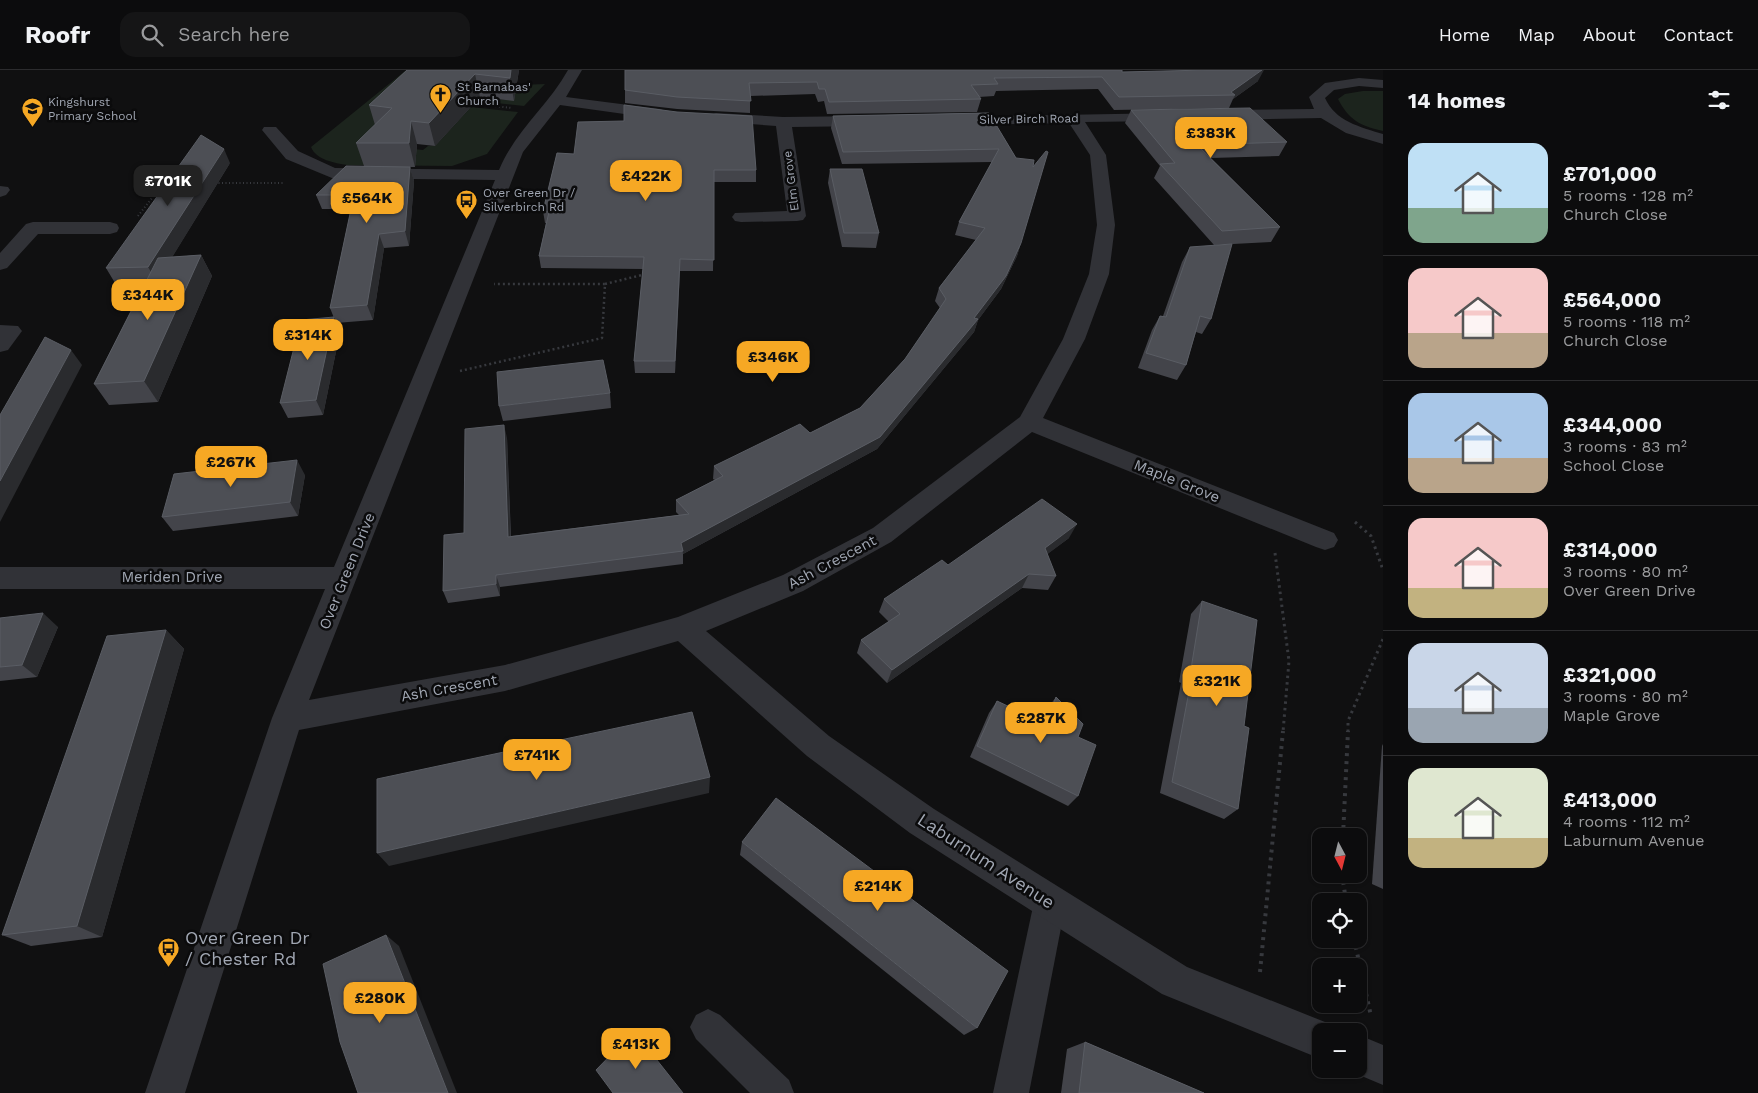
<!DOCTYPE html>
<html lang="en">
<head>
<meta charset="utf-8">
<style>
	body { margin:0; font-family:"Work Sans",sans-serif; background:#151516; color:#f1f3f6; height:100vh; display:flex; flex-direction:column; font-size:19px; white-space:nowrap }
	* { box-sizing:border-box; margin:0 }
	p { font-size:16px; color:#9a9b9d }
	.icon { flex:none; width:28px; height:28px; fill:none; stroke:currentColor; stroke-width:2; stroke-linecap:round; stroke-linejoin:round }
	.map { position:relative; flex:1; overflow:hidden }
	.details { display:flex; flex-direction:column; background:#0c0c0d; width:375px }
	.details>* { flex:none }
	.needle { width:32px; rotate:173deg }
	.controls { position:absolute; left:1312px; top:758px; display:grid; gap:10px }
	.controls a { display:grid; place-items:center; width:55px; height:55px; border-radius:10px; background:#0c0c0d; box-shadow:0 1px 4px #0004,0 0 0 1px #2c2c2e; font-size:25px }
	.price { position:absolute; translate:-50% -42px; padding:0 11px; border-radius:10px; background:#f6a824; color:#111; font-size:16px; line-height:32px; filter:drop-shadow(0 1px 2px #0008) }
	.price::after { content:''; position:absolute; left:50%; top:30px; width:15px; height:11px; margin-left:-8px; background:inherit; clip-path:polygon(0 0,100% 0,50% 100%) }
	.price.current { background:#222; color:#fff }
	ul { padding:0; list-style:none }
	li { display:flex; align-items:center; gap:15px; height:125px; padding:0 25px }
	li+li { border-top:1px solid #2c2c2e }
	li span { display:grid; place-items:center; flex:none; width:140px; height:100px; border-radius:15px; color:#555 }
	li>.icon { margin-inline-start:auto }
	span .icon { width:60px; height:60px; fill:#fffc; stroke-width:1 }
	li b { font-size:21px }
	h2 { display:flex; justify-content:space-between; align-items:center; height:60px; padding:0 25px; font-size:21px }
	header { display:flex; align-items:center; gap:30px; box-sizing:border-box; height:70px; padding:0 25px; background:#0c0c0d; border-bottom:1px solid #2c2c2e }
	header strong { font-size:24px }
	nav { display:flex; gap:28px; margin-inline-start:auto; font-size:18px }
	.search { width:350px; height:45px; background:#151516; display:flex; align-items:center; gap:12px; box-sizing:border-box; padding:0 18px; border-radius:15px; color:#9a9b9d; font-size:19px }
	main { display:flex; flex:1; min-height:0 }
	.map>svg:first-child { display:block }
	.green { fill:#1c241d }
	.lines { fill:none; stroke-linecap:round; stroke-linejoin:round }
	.path-far3 { stroke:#37393e; stroke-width:2; stroke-dasharray:1 2.5; stroke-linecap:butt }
	.path-far2 { stroke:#37393e; stroke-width:2.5; stroke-dasharray:2 3; stroke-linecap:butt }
	.path-far1 { stroke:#37393e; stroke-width:3; stroke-dasharray:2.5 4; stroke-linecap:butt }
	.path { stroke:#37393e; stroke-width:4; stroke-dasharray:3 5; stroke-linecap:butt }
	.lane { fill:#313237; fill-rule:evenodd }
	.street { fill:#313237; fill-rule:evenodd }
	.wall { fill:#43444a }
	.shaded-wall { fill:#2a2b2e }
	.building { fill:#4d4f55; stroke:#5a5d64 }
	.labels { text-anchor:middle; stroke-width:5; stroke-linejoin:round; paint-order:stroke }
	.far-poi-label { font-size:12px; fill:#a1a7b3; stroke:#0b0b0c; text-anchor:start }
	.far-street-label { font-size:12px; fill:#a1a7b3; stroke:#0b0b0c }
	.street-label { font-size:15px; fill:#a1a7b3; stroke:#0b0b0c }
	.near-street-label { font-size:18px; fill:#a1a7b3; stroke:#0b0b0c }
	.near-poi-label { font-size:18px; fill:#a1a7b3; stroke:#0b0b0c; text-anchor:start }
</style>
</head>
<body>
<header>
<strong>Roofr</strong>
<div class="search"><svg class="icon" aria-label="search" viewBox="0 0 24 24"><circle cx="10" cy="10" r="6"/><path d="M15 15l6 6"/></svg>Search here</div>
<nav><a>Home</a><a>Map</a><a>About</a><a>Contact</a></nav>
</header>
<main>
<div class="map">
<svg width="1383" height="1023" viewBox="0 0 1383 1023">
	<rect width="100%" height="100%" fill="#101011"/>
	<g class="green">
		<path d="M405,1L426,5L394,77L423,80L428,76H435L471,37L518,42L487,84L452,96L347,95C335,93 316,90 311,77Z"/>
		<polygon points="545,14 524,36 487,32 491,28 508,30 521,15"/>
		<path d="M1363,21H1383V61C1360,56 1349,50 1338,29L1345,24Z"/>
	</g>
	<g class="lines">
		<g class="path-far3">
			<polyline points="485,35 512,38"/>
			<polyline points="215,113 283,113"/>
			<polyline points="138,146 163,114 168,114"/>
		</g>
		<g class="path-far2">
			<polyline points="605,214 646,204"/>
			<polyline points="460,301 602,268 605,214 494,214"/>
		</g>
		<g class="path-far1">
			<polyline points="1355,452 1371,466 1383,500"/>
			<polyline points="1275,483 1289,591 1283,662"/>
			<polyline points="1348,662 1348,651 1383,569"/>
		</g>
		<g class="path">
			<polyline points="1343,766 1348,661"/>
			<polyline points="1342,804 1346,831"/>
			<polyline points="1354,869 1371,946"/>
			<polyline points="1260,902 1283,661"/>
		</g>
		<g class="lane">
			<polygon points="0,116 8,117 10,120 6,125 0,127"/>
			<polygon points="1050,816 1061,821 1066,832 1029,1023 993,1023 1034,832 1039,821"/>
			<polygon points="708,939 720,945 789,1010 794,1023 750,1023 696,969 690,957 696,945"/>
		</g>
		<g class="street">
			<path d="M568,0H582L566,27L660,39L666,41L668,44L666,47L660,49L560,35L523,82L309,630L505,595L678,547L783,505L873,458L1020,347L1063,269L1089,204L1097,155L1090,85L1069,53L956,55L950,53L948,50L950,47L1171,43L1173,46L1171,49L1165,51L1085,52L1106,85L1115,155L1109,204L1085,269L1043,348L1334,463L1338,470L1334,477L1325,480L1316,477L1032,362L891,472L803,521L706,561L829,666L934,739L1187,897L1335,956L1337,961H1321V989L1162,924L910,763L807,686L678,571L505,621L299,660L185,1023H145L272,648L325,519H0V497H334L495,110L332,108L286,89L262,60L264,57H276L298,81L335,98L499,100C515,61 548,36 568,0Z"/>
			<path d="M1359,8L1383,10V18L1359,16L1334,20L1325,28C1335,51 1360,57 1383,64V74L1346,63L1321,48L1220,50L1214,48L1212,45L1214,42L1220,40L1314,39L1309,27L1325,13Z"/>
			<polygon points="716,43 783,47 870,46 876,48 878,51 876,54 870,56 792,57 806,146 803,150 797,151 741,152 735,151 732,147 735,143 787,141 776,56 710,51 708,48 710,45"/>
			<polygon points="33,152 110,152 117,154 119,158 117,162 110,164 38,164 7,198 0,200 0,183 26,154"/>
			<polygon points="0,255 18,256 22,261 8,280 0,282"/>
			<polygon points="1359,965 1383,975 1383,1015 1345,999 1359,999"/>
		</g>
	</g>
	<g class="wall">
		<polygon points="407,0 519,0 514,31 480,27 435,76 417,74 415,97 410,97 414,111 409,176 384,178 373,250 336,253 330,238 351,139 322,139 316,125 364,96 356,73 375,55 369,35"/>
		<polygon points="625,0 1122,2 1258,11 1233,29 1229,38 1114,40 1098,19 996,21 994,26 979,27 981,29 977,42 827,44 824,31 818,32 815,24 750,26 750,43 677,39 625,33"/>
		<polygon points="1131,40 1287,72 1279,86 1211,88 1280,157 1271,172 1214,175 1154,108 1160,96 1125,53"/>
		<polygon points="989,43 1016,88 1021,173 1017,186 1001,219 978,250 974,262 877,379 683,484 683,494 500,517 500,526 448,533 443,521 464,463 507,368 511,466 679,445 676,442 676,430 715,410 713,409 714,396 810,363 860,338 905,289 940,238 935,231 939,218 976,170 955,165 959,152 992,92 842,94 831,58 833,46"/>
		<polygon points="557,83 756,100 756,112 714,112 713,201 680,201 675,303 635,303 634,291 643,199 541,198 539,186 546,153 545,153 543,141"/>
		<polygon points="230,93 172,187 201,185 212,206 158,332 109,335 94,314 146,212 115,213 106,198"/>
		<polygon points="830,99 879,163 876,178 842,177 828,113"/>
		<polygon points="1190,177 1211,249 1202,264 1196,262 1186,295 1177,310 1138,298 1152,260 1160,246 1163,246 1182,192"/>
		<polygon points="334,247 340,262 323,345 288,348 280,333"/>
		<polygon points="610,323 611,338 503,351 499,336"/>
		<polygon points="305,405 298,446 173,461 162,447"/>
		<polygon points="1069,468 1047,484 1056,506 1048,520 1022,518 887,613 857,583 861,570 889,552 879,542 884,529 948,495"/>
		<polygon points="1202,531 1244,656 1238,739 1224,749 1160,723 1181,613 1179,612 1191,544"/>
		<polygon points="0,548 58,557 37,607 0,611"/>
		<polygon points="166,560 184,579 102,867 31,876 2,865"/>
		<polygon points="1056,627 1078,726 1068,736 970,687 989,643 997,631 1042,652 1047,639"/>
		<polygon points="1383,674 1383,819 1372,814 1382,676"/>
		<polygon points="742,772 977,958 964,965 740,785"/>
		<polygon points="1085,972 1204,1023 1061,1023 1067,979"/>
	</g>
	<g class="shaded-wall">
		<polygon points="511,0 519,0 514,31 510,8"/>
		<polygon points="1262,0 1264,0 1258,11 1233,29 1235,25 1231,22"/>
		<polygon points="475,4 480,27 435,76 429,53"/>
		<polygon points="411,51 417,74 415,97 409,73"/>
		<polygon points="224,79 230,93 157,212 148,197"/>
		<polygon points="410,97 414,111 409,176 405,161"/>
		<polygon points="379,164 384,178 373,250 367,235"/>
		<polygon points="1021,173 1017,186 1001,219 978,250 974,262 877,379 683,484 681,473 880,367 974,248"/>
		<polygon points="201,185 212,206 158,332 144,311"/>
		<polygon points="680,189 680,201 675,303 675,291"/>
		<polygon points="334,247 340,262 323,345 316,330"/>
		<polygon points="71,280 82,295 0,452 0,411"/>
		<polygon points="504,355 507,368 511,479 508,467"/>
		<polygon points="297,390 305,405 298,446 290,432"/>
		<polygon points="1077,454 1069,468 1037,492 1045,478"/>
		<polygon points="1029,504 1022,518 887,613 892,600"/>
		<polygon points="496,505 500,517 500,526 496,514"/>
		<polygon points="43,543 58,557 37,607 22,595"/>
		<polygon points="166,560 184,579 102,867 77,856"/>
		<polygon points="710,707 709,723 389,796 377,783"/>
		<polygon points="386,865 399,876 457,1023 448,1023"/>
	</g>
	<g class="building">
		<polygon points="407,0 511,0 510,8 475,4 429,53 411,51 409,73 356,73 392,38 369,35"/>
		<polygon points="625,0 1122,0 1122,2 1207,0 1262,0 1231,22 1235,25 1119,27 1102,7 994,8 998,14 971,15 981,29 829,32 825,19 819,19 817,12 749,13 751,31 677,27 625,20"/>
		<polygon points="624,35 677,42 752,46 756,100 714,100 714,190 680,189 675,291 634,291 644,187 539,186 549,142 543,141 557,83 574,84 578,52 624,51"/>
		<polygon points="1250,38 1287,72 1197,75 1280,157 1222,161 1160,94 1175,93 1131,40"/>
		<polygon points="989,43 1016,88 1034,90 1033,97 1046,81 1048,82 1021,173 1006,206 974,248 978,249 880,367 681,473 683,481 496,505 496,514 443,521 444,465 464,463 465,359 504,355 508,467 689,444 676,430 723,406 714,396 800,354 810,363 860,338 905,289 946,229 939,218 985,158 959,152 999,79 843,82 833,46"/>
		<polygon points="201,65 224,79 148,197 106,198"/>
		<polygon points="346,96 410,97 405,161 379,164 367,235 330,238 354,125 316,125"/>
		<polygon points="830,99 862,99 879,163 844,163"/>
		<polygon points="1232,174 1211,249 1200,246 1186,295 1146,283 1160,246 1166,247 1190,177"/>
		<polygon points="201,185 144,311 94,314 158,188"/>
		<polygon points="334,247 316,330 280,333 301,250"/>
		<polygon points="45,267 71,280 0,411 0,345"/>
		<polygon points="603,290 610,323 499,336 497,302"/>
		<polygon points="297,390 290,432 162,447 174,404"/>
		<polygon points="1042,429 1077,454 1045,478 1056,506 1029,504 892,600 861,570 900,544 884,529 942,490 948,495"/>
		<polygon points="1202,531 1257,550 1244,656 1249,658 1238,739 1172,712 1193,600 1191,599"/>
		<polygon points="43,543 22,595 0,597 0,548"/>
		<polygon points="166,560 77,856 2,865 107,566"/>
		<polygon points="1056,627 1083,654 1078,667 1096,675 1078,726 977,676 997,631 1046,654"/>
		<polygon points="692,642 710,707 377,783 377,709"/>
		<polygon points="776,728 1008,901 977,958 742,772"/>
		<polygon points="386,865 448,1023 358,1023 340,972 323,894"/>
		<polygon points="634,961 683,1023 613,1023 596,1000"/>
		<polygon points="1085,972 1204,1023 1079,1023"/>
	</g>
	<defs>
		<symbol id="church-pin" viewBox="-11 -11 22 30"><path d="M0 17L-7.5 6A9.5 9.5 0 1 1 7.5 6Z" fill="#f6a824" stroke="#0b0b0c"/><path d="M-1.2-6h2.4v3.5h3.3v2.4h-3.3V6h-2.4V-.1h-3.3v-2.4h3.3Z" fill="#111"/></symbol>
		<symbol id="school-pin" viewBox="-11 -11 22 30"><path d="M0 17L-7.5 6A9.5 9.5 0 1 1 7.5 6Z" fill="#f6a824" stroke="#0b0b0c"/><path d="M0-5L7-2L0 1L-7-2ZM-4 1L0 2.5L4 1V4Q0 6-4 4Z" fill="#111"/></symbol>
		<symbol id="bus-pin" viewBox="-11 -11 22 30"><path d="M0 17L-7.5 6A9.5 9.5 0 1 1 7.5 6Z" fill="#f6a824" stroke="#0b0b0c"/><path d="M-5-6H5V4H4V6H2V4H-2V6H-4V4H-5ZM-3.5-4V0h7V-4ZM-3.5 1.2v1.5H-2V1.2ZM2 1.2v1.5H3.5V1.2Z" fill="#111"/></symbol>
	</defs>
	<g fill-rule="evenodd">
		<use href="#church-pin" x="428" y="12" width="25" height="34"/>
		<use href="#school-pin" x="20" y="26" width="25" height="34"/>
		<use href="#bus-pin" x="454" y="118" width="25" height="34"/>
		<use href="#bus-pin" x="156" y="866" width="25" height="34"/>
	</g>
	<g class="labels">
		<g class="far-poi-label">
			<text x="457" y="21">St Barnabas'<tspan x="457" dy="14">Church</tspan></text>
			<text x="48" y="36">Kingshurst<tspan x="48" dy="14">Primary School</tspan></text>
			<text x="483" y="127">Over Green Dr /<tspan x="483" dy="14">Silverbirch Rd</tspan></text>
		</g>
		<g class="far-street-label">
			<text transform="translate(1029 49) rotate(-1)" y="4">Silver Birch Road</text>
			<text transform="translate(791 111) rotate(-97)" y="4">Elm Grove</text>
		</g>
		<g class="street-label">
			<text transform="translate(1177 411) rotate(22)" y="5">Maple Grove</text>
			<text transform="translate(832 492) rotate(-28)" y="5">Ash Crescent</text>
			<text transform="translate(347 501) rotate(-68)" y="5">Over Green Drive</text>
			<text x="172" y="512">Meriden Drive</text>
			<text transform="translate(449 618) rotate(-10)" y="5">Ash Crescent</text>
		</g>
		<g class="near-street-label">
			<text transform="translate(986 791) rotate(33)" y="6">Laburnum Avenue</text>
		</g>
		<g class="near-poi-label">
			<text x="185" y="874">Over Green Dr<tspan x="185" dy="21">/ Chester Rd</tspan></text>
		</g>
	</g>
</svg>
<div class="controls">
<a><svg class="needle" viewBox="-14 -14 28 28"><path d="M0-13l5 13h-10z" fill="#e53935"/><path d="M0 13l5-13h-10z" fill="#9a9b9d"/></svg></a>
<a><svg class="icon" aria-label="locate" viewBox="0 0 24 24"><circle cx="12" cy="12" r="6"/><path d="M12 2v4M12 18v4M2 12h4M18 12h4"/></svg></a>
<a>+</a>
<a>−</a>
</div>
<b class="price" style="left:1211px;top:89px">£383K</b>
<b class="price" style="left:646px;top:132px">£422K</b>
<b class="price current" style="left:168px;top:137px">£701K</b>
<b class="price" style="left:367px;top:154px">£564K</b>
<b class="price" style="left:148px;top:251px">£344K</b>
<b class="price" style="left:308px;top:291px">£314K</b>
<b class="price" style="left:773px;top:313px">£346K</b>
<b class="price" style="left:231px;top:418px">£267K</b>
<b class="price" style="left:1217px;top:637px">£321K</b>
<b class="price" style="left:1041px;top:674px">£287K</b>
<b class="price" style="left:537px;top:711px">£741K</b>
<b class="price" style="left:878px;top:842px">£214K</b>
<b class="price" style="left:380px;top:954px">£280K</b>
<b class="price" style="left:636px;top:1000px">£413K</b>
</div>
<section class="details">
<h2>14 homes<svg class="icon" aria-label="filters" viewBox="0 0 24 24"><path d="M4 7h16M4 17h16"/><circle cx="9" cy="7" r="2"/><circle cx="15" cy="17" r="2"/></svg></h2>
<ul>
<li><span style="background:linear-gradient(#bfe0f5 65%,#7fa58c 0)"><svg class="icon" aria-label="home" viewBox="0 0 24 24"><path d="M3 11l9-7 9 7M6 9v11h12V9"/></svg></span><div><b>£701,000</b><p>5 rooms · 128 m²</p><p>Church Close</p></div></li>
<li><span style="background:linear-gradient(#f6c9c9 65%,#b9a48a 0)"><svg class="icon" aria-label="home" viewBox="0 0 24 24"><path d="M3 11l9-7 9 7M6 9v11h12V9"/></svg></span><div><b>£564,000</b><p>5 rooms · 118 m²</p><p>Church Close</p></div></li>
<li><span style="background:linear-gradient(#a9c7e8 65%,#b9a48a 0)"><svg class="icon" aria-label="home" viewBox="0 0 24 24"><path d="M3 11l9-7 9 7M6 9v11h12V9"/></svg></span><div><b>£344,000</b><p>3 rooms · 83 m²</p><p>School Close</p></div></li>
<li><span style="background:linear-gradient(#f6c9c9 70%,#c2b280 0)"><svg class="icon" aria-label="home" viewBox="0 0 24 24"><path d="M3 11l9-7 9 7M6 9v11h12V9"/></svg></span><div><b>£314,000</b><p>3 rooms · 80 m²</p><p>Over Green Drive</p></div></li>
<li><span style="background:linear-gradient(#c9d6e8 65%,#9aa5b1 0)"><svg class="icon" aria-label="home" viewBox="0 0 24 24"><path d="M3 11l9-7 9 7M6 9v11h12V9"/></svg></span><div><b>£321,000</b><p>3 rooms · 80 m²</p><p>Maple Grove</p></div></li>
<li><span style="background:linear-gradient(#dfe7d0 70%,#c2b280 0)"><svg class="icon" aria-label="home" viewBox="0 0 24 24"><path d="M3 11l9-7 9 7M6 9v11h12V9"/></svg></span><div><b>£413,000</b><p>4 rooms · 112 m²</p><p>Laburnum Avenue</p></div></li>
</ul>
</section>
</main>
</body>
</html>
